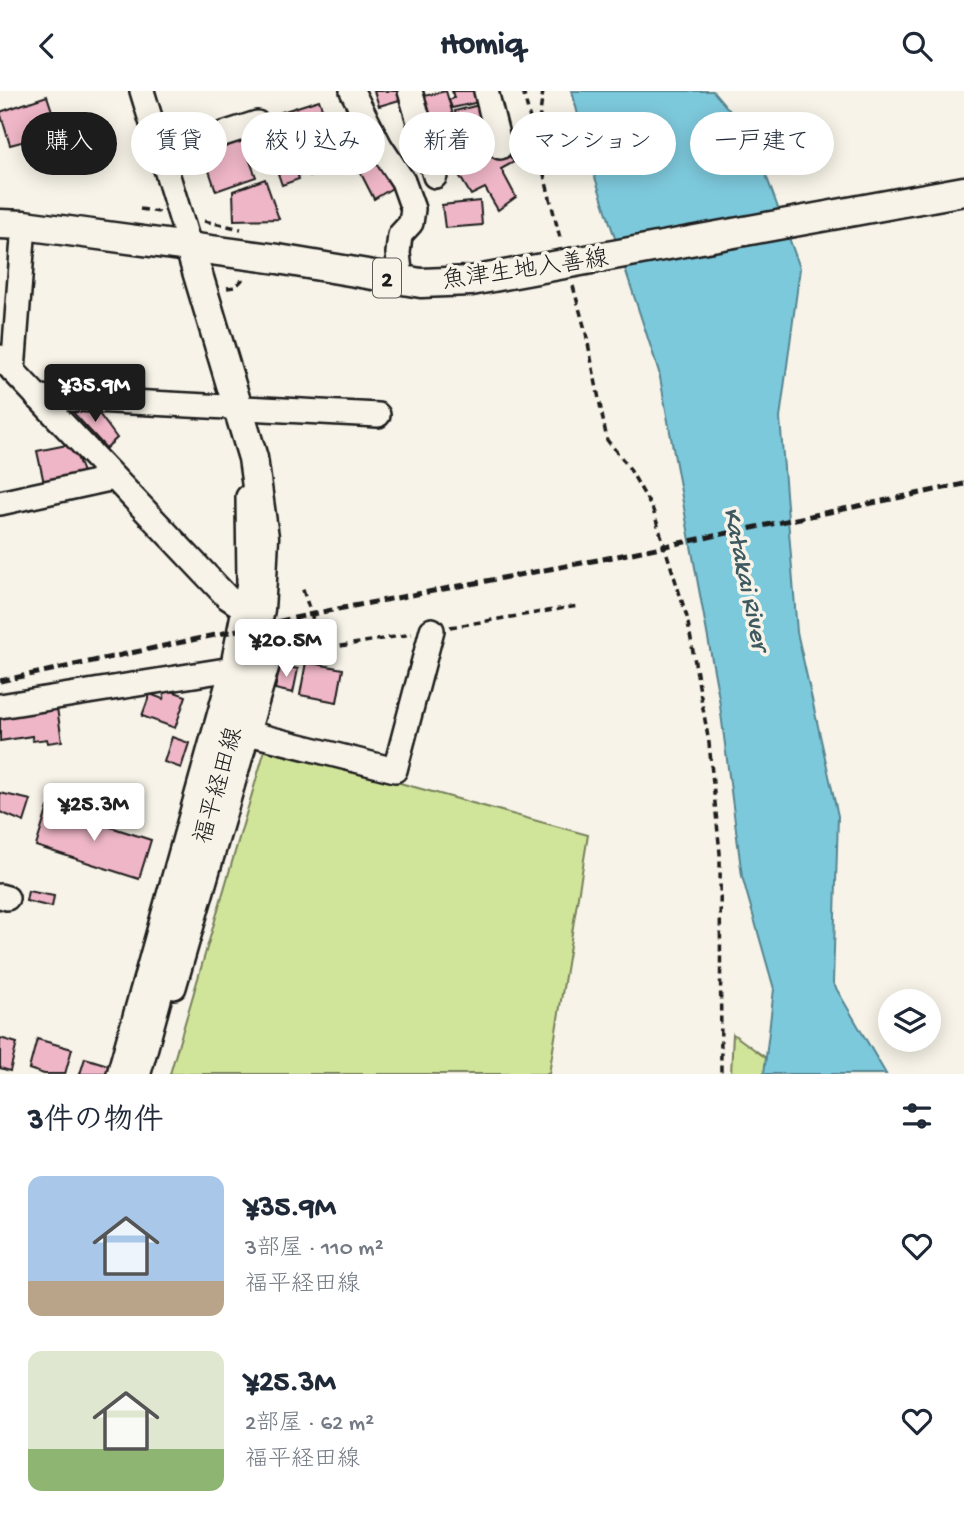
<!DOCTYPE html>
<html lang="ja">
<head>
<meta charset="utf-8">
<style>
	body { margin:0; font-family:"Gochi Hand","Klee One",sans-serif; background:#f6f6f7; color:#1f2937; height:100vh; display:flex; flex-direction:column; font-size:26px; white-space:nowrap }
	* { box-sizing:border-box; margin:0 }
	p { font-size:23px; color:#747a83 }
	.icon { flex:none; width:38px; height:38px; fill:none; stroke:currentColor; stroke-width:2; stroke-linecap:round; stroke-linejoin:round }
	.map { position:relative; height:983px; overflow:hidden }
	.side { display:flex; flex-direction:column; background:#fff; flex:1 }
	.side>* { flex:none }
	.banner { position:absolute; left:21px; top:21px; width:922px; height:63px; display:flex; gap:14px }
	.buttons { position:absolute; left:878px; top:898px; display:grid; gap:14px }
	.buttons a { display:grid; place-items:center; width:63px; height:63px; border-radius:50%; background:#fff; box-shadow:0 4px 18px #0003; font-size:35px }
	.price { position:absolute; translate:-50% -60px; padding:0 16px; border-radius:7px; background:#fff; color:#222; font-size:23px; line-height:46px; filter:drop-shadow(0 2px 4px #0008) }
	.price::after { content:''; position:absolute; left:50%; top:42px; width:21px; height:16px; margin-left:-10px; background:inherit; clip-path:polygon(0 0,100% 0,50% 100%) }
	.price.active { background:#1c1c1c; color:#fff }
	ul { padding:0; list-style:none }
	li { display:flex; align-items:center; gap:21px; height:175px; padding:0 28px }
	li span { display:grid; place-items:center; flex:none; width:196px; height:140px; border-radius:14px; color:#555 }
	li>.icon { margin-inline-start:auto }
	span .icon { width:84px; height:84px; fill:#fffc; stroke-width:1 }
	li b { font-size:30px }
	h2 { display:flex; justify-content:space-between; align-items:center; height:84px; padding:0 28px; font-size:30px }
	.pill { padding:0 24px; border-radius:32px; background:#fff; box-shadow:0 4px 18px #0003; font-size:24px; line-height:63px }
	.pill.active { background:#1c1c1c; color:#fff }
	header { display:flex; justify-content:space-between; align-items:center; height:91px; padding:0 28px; background:#fff; font-size:32px; font-weight:700 }
	.map>svg:first-child { display:block }
	.green { fill:#d1e59a; stroke:#76805b; stroke-width:2 }
	.water { fill:#7dc9dc; stroke:#56848f; stroke-width:2 }
	.building { fill:#efb6c7; stroke:#1c1c1c; stroke-width:2 }
	.lines { fill:none; stroke-linecap:round; stroke-linejoin:round }
	.minor-casing { stroke:#1c1c1c; stroke-width:28 }
	.major-casing { stroke:#1c1c1c; stroke-width:33 }
	.path { stroke:#1c1c1c; stroke-width:3.5; stroke-dasharray:7 5; stroke-linecap:butt }
	.minor { stroke:#f7f3e8; stroke-width:23 }
	.major { stroke:#f7f3e8; stroke-width:28 }
	.rail { stroke:#1c1c1c; stroke-width:5; stroke-dasharray:10 5; stroke-linecap:butt }
	.labels { text-anchor:middle; stroke-width:7; stroke-linejoin:round; paint-order:stroke }
	.shield { fill:#f7f3e8; stroke:#5e5c59; stroke-width:2 }
	.shield-label { font-size:23px; font-weight:bold; fill:#1c1c1c }
	.street-label { font-size:24px; fill:#1c1c1c; stroke:#f7f3e8 }
	.water-label { font-size:26px; font-style:italic; fill:#3e595f; stroke:#f7f3e8 }
</style>
</head>
<body>
<header><svg class="icon" aria-label="back" viewBox="0 0 24 24"><path d="M15 5l-7 7 7 7"/></svg>Homiq<svg class="icon" aria-label="search" viewBox="0 0 24 24"><circle cx="10" cy="10" r="6"/><path d="M15 15l6 6"/></svg></header>
<div class="map">
<svg width="964" height="983" viewBox="0 0 964 983">
	<rect width="100%" height="100%" fill="#f7f3e8"/>
	<filter id="ink" filterUnits="userSpaceOnUse"><feTurbulence type="fractalNoise" baseFrequency=".0143" numOctaves="2"/><feDisplacementMap in="SourceGraphic" scale="14" xChannelSelector="R" yChannelSelector="G"/><feConvolveMatrix kernelMatrix="1 2 1 2 8 2 1 2 1" color-interpolation-filters="sRGB"/></filter>
	<g filter="url(#ink)">
		<g class="green">
			<polygon points="266,655 588,744 549,983 170,983"/>
			<polygon points="733,943 788,983 731,983"/>
		</g>
		<polygon class="water" points="572,0 713,0 752,46 800,177 780,327 797,541 838,725 833,892 886,983 764,983 774,898 742,785 719,607 659,281 589,68"/>
		<g class="building">
			<polygon points="374,0 402,0 403,8 379,15"/>
			<polygon points="446,0 454,27 433,33 423,19 420,6"/>
			<polygon points="452,0 476,0 479,11 452,17 449,9 454,7"/>
			<polygon points="47,5 59,41 10,54 0,21"/>
			<polygon points="319,9 330,38 320,41 315,33 282,45 279,40 264,44 260,28"/>
			<polygon points="479,14 485,37 460,43 455,20"/>
			<polygon points="456,26 467,72 445,79 433,33"/>
			<polygon points="357,32 366,48 348,58 340,42"/>
			<polygon points="330,38 339,64 325,70 327,79 310,85 305,75 296,79 299,88 282,94 276,77 287,74 282,55"/>
			<polygon points="485,39 492,62 466,69 461,47"/>
			<polygon points="242,49 256,86 216,100 203,62"/>
			<polygon points="372,55 394,96 374,108 353,67"/>
			<polygon points="504,58 514,71 501,78 516,106 498,119 485,97 471,104 459,84"/>
			<polygon points="265,88 279,128 234,129 233,100"/>
			<polygon points="480,110 482,134 445,137 442,114"/>
			<polygon points="68,316 94,316 117,347 106,357"/>
			<polygon points="72,353 84,384 44,392 37,360"/>
			<polygon points="306,571 343,578 337,611 300,604"/>
			<polygon points="280,574 298,578 293,602 275,598"/>
			<polygon points="166,598 186,605 175,637 142,625 150,603 163,608"/>
			<polygon points="57,617 62,650 48,652 47,648 33,650 32,645 0,650 0,627"/>
			<polygon points="172,646 189,652 181,677 164,671"/>
			<polygon points="0,702 31,709 24,731 0,721"/>
			<polygon points="48,716 151,749 139,788 36,755"/>
			<polygon points="28,800 54,805 52,816 26,810"/>
			<polygon points="0,947 17,952 10,980 0,977"/>
			<polygon points="37,948 72,958 65,983 44,983 29,978"/>
			<polygon points="85,967 111,975 108,983 80,983"/>
		</g>
		<g class="lines">
			<defs>
				<g id="minor">
					<polyline points="142,0 190,157"/>
					<polyline points="352,0 380,55 403,90 413,118 411,132 400,144 398,162 401,189"/>
					<polyline points="410,0 435,85"/>
					<polyline points="486,0 500,56"/>
					<polyline points="161,63 257,32"/>
					<polyline points="0,266 227,506 245,518"/>
					<polyline points="13,280 24,134"/>
					<polyline points="37,306 378,324"/>
					<polyline points="0,412 114,387"/>
					<polyline points="0,615 232,578"/>
					<polyline points="248,642 395,679 432,539"/>
					<polyline points="0,805 7,807"/>
					<polyline points="174,896 269,568"/>
					<polyline points="119,983 232,578 249,493 248,406"/>
				</g>
				<g id="major">
					<polyline points="0,133 24,134 278,168 421,192 471,190 964,100"/>
					<polyline points="136,983 201,746 243,605 260,518 262,488 264,446 253,367 190,157"/>
				</g>
			</defs>
			<use href="#minor" class="minor-casing"/>
			<use href="#major" class="major-casing"/>
			<g class="path">
				<polyline points="523,0 561,151"/>
				<polyline points="536,54 543,0"/>
				<polyline points="140,118 159,121"/>
				<polyline points="204,130 241,138"/>
				<polyline points="573,195 586,242 607,349 628,375 653,419 687,526 709,652 720,762 721,983"/>
				<polyline points="227,197 235,196 242,189 241,185"/>
				<polyline points="450,536 578,515"/>
				<polyline points="317,559 412,543"/>
				<polyline points="289,564 317,559 316,538 302,496"/>
			</g>
			<use href="#minor" class="minor"/>
			<use href="#major" class="major"/>
			<polyline class="rail" points="0,590 327,520 603,468 964,393"/>
		</g>
	</g>
	<g class="labels">
		<rect class="shield" x="373" y="167.5" width="28" height="39" rx="5"/>
		<g class="shield-label">
			<text x="387" y="195">2</text>
		</g>
		<g class="street-label">
			<text transform="translate(525 177) rotate(-8)" y="8">魚津生地入善線</text>
			<text transform="translate(217 694) rotate(-74)" y="8">福平経田線</text>
		</g>
		<g class="water-label">
			<text transform="translate(748 487) rotate(78)" y="9">Katakai River</text>
		</g>
	</g>
</svg>
<div class="buttons">
<a><svg class="icon" aria-label="layers" viewBox="0 0 24 24"><path d="M12 4l9 5-9 5-9-5zM3 14l9 5 9-5"/></svg></a>
</div>
<b class="price active" style="left:95px;top:333px">¥35.9M</b>
<b class="price" style="left:286px;top:588px">¥20.5M</b>
<b class="price" style="left:94px;top:752px">¥25.3M</b>
<div class="banner">
<a class="pill active">購入</a>
<a class="pill">賃貸</a>
<a class="pill">絞り込み</a>
<a class="pill">新着</a>
<a class="pill">マンション</a>
<a class="pill">一戸建て</a>
</div>
</div>
<section class="side">
<h2>3件の物件<svg class="icon" aria-label="filters" viewBox="0 0 24 24"><path d="M4 7h16M4 17h16"/><circle cx="9" cy="7" r="2"/><circle cx="15" cy="17" r="2"/></svg></h2>
<ul>
<li><span style="background:linear-gradient(#a9c7e8 75%,#b9a48a 0)"><svg class="icon" aria-label="home" viewBox="0 0 24 24"><path d="M3 11l9-7 9 7M6 9v11h12V9"/></svg></span><div><b>¥35.9M</b><p>3部屋 · 110 m²</p><p>福平経田線</p></div><svg class="icon" aria-label="heart" viewBox="0 0 24 24"><path d="M12 20l-8-8c-3-5 5-10 8-4 3-6 11-1 8 4z"/></svg></li>
<li><span style="background:linear-gradient(#dfe7d0 70%,#8fb573 0)"><svg class="icon" aria-label="home" viewBox="0 0 24 24"><path d="M3 11l9-7 9 7M6 9v11h12V9"/></svg></span><div><b>¥25.3M</b><p>2部屋 · 62 m²</p><p>福平経田線</p></div><svg class="icon" aria-label="heart" viewBox="0 0 24 24"><path d="M12 20l-8-8c-3-5 5-10 8-4 3-6 11-1 8 4z"/></svg></li>
</ul>
</section>
</body>
</html>
